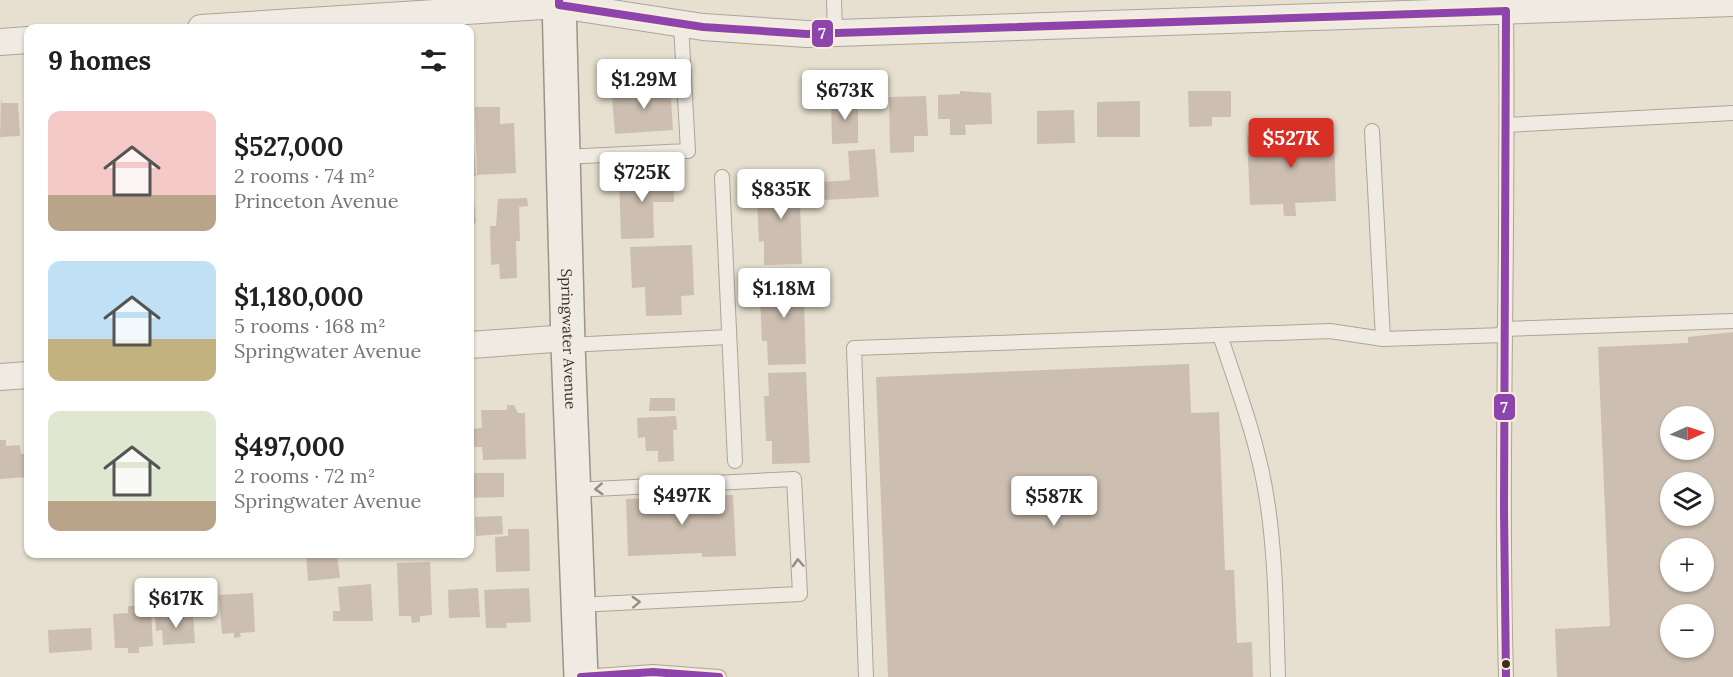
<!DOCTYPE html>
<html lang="en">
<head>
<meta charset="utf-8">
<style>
	body { margin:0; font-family:Lora,serif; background:#f2f2f2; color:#202124; height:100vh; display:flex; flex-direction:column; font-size:22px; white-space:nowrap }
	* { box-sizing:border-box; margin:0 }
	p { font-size:20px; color:#757577 }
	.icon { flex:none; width:33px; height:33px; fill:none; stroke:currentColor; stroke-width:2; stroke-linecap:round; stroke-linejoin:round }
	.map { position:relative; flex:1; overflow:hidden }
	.drawer { position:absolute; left:24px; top:24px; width:450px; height:534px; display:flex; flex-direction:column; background:#fff; border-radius:12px; box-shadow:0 2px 4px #0004 }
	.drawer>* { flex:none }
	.needle { width:39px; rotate:87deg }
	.fabs { position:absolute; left:1660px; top:406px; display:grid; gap:12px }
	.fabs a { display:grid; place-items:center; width:54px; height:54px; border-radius:50%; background:#fff; box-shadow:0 2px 4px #0004; font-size:30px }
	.price { position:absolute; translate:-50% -51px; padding:0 14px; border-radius:6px; background:#fff; color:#222; font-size:20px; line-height:39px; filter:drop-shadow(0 2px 3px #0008) }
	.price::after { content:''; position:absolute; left:50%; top:36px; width:18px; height:14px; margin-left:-9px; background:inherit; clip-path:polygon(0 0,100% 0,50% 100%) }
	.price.on { background:#d93025; color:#fff }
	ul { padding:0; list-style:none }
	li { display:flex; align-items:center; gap:18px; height:150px; padding:0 24px }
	li span { display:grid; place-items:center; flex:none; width:168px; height:120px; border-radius:12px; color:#555 }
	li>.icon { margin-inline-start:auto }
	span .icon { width:72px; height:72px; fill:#fffc; stroke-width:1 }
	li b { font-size:26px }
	h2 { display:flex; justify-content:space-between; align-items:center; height:72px; padding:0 24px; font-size:26px }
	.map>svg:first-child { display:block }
	.building { fill:#ccbeb0; fill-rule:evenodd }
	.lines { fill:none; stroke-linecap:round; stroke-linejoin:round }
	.lane-casing { stroke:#aca598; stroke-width:16 }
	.street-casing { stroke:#aca598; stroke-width:28 }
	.secondary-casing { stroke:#9c9488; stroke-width:36 }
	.lane { stroke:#efebe2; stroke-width:14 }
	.street { stroke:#efebe2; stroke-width:26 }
	.secondary { stroke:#efebe2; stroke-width:33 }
	.bus-1-casing { stroke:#f8eed6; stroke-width:12 }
	.bus-1 { stroke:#8e44ad; stroke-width:8 }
	.oneway { stroke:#968c80 }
	.bus-dot { fill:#3d2d1f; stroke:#f8eed6; stroke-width:2 }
	.labels { text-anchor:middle; stroke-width:4.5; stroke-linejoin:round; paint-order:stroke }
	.street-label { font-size:15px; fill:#3d2d1f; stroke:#f8eed6 }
	.line-badge { stroke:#f8eed6; stroke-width:2 }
	.badge-label { font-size:16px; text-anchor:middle; font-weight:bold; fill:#fff }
</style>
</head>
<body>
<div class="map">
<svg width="1733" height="677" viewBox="0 0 1733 677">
	<rect width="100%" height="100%" fill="#e7e0d0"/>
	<g class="building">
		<polygon points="670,82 673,130 615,134 612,97 639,95 638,84"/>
		<polygon points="960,91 991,93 992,124 965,125 966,135 950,135 950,119 938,119 938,95 960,94"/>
		<polygon points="1188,91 1231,91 1231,117 1212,117 1212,126 1189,127"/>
		<polygon points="926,96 928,136 914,136 914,152 890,153 889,97"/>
		<polygon points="1,97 2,103 18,103 20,136 0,137"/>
		<polygon points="831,98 858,98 858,143 832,144"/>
		<polygon points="1140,101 1140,137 1097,137 1097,102"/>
		<polygon points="475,107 500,107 500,124 514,123 516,173 477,175"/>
		<polygon points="1074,110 1075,143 1037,144 1037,111"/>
		<polygon points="1307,125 1307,135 1334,134 1336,201 1295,203 1296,216 1284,216 1283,204 1250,205 1247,135 1292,134 1292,126"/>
		<polygon points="470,145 474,145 476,176 470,177"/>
		<polygon points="875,149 879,197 824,200 823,182 850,180 848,151"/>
		<polygon points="799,173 802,264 764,265 764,241 759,242 757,201 764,201 763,174"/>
		<polygon points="673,175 674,202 653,202 654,238 621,239 619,177"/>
		<polygon points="470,198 474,198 476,223 470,224"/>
		<polygon points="527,198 528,206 519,207 520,241 516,241 517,278 500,279 499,264 491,265 490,226 496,226 498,199"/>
		<polygon points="692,245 694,295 681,296 682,315 646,316 645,287 632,288 630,247"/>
		<polygon points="803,273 806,364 768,365 767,341 762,341 760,297 767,297 766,274"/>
		<path d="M1733,332V677H1557L1555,629L1610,626L1598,347L1688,343V337ZM1671,417H1704V450H1671ZM1671,483H1704V516H1671ZM1671,549H1704V582H1671ZM1671,615H1704V648H1671Z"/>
		<polygon points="1189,364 1191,413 1219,412 1225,570 1234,570 1237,643 1252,642 1253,677 888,677 876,377"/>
		<polygon points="806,372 810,463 772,464 772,441 766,441 764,396 769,396 768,373"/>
		<polygon points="650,398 675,398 675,411 649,411"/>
		<polygon points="507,405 514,405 518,413 525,413 526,459 483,460 482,447 472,447 471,429 482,428 481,410 507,410"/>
		<polygon points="676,416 677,430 673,430 674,461 658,462 658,451 646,451 645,437 638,438 637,418"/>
		<polygon points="0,440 6,440 6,446 20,445 21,454 28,453 28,477 0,479"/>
		<polygon points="470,473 504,473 504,497 470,498"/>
		<polygon points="733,495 736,556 702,557 702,553 628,556 626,499"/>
		<polygon points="502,516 503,534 476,536 475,517"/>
		<polygon points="508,529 529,529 530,571 496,572 495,537 508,536"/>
		<polygon points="306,554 337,554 340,578 308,581"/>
		<polygon points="430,562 432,615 420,616 420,622 412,623 411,616 399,616 397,563"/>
		<polygon points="371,584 373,621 333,621 333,611 340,611 338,587"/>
		<polygon points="478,588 480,617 449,618 448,590"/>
		<polygon points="529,588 531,622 506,623 507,628 486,628 484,590"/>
		<polygon points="253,593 255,632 240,633 241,637 234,638 234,633 222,634 219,595"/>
		<polygon points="128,606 141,606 141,612 151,611 153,646 139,647 139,653 128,653 128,648 115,648 113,614 128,613"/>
		<polygon points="193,614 195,643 163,645 162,630 156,631 155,616"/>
		<polygon points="91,628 92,650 49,653 48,630"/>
	</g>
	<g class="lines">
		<defs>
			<g id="lane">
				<polyline points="834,0 835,33"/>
				<path d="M1506,11C1509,233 1500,455 1506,677"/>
				<polyline points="1507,125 1733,113"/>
				<polyline points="1372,131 1383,339"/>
				<polyline points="563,157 688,151 681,24"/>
				<polyline points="722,177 735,461"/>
				<polyline points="1504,329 1733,321"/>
				<path d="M1220,335C1237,387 1257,439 1266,494C1276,554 1276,616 1278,677"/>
				<polyline points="568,345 729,337"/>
				<polyline points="574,490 794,479 800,594 578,605"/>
				<polyline points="581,677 653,672 719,677"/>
				<polyline points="866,677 854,348 1330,331 1383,339 1504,335"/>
			</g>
			<g id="street">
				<polyline points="201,28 559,5 703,27 807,34 1733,3"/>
				<polyline points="0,42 28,40"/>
				<polyline points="470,345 568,338"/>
				<polyline points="0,377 28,375"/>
			</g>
			<g id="secondary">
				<path id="s1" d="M559,0L568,345L581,677"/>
			</g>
		</defs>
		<use href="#lane" class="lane-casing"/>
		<use href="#street" class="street-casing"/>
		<use href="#secondary" class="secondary-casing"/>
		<use href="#lane" class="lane"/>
		<use href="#street" class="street"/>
		<use href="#secondary" class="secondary"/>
		<defs>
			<g id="bus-1">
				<polyline points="559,0 559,5 703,27 807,34 1506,11 1504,510 1506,677"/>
				<polyline points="581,677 653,672 719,677"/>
			</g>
		</defs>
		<use href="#bus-1" class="bus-1-casing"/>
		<use href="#bus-1" class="bus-1"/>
	</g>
	<defs><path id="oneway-chevron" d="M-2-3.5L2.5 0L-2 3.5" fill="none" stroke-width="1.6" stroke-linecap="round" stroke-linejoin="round" transform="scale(1.5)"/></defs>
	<g class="oneway">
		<use href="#oneway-chevron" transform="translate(599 489) rotate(177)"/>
		<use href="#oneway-chevron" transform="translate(798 563) rotate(-93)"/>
		<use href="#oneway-chevron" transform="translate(636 602) rotate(-3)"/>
	</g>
	<circle class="bus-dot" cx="1506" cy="664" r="5"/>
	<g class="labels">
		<g class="street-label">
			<text dy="5" stroke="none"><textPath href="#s1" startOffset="339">Springwater Avenue</textPath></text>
		</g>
	</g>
	<g class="line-badge">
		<rect x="811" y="19" width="23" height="29" rx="6" fill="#8e44ad"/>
		<rect x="1493" y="393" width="23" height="28" rx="6" fill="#8e44ad"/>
	</g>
	<g class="badge-label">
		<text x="822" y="39">7</text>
		<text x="1504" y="413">7</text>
	</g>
</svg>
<div class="fabs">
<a><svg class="needle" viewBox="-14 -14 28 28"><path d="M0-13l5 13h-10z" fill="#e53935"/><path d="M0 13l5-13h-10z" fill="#757577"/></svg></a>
<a><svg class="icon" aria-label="layers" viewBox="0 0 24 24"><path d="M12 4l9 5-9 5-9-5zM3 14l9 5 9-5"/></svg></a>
<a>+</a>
<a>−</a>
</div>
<b class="price" style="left:644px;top:110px">$1.29M</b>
<b class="price" style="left:845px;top:121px">$673K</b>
<b class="price on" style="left:1291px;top:169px">$527K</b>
<b class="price" style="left:642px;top:203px">$725K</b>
<b class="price" style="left:781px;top:220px">$835K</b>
<b class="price" style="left:784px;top:319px">$1.18M</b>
<b class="price" style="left:682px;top:526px">$497K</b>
<b class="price" style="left:1054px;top:527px">$587K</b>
<b class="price" style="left:176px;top:629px">$617K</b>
<section class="drawer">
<h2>9 homes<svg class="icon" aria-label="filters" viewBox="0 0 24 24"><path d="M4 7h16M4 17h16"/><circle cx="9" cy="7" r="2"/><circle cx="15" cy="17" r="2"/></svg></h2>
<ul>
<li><span style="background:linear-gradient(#f6c9c9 70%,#b9a48a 0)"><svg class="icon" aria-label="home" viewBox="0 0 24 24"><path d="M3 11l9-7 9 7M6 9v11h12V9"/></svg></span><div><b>$527,000</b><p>2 rooms · 74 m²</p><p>Princeton Avenue</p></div></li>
<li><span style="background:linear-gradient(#bfe0f5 65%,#c2b280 0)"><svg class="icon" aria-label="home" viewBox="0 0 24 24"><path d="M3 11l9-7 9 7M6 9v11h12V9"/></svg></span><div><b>$1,180,000</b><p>5 rooms · 168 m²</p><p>Springwater Avenue</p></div></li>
<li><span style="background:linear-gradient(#dfe7d0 75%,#b9a48a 0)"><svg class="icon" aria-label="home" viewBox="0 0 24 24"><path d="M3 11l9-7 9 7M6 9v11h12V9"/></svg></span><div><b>$497,000</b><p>2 rooms · 72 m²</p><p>Springwater Avenue</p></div></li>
</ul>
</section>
</div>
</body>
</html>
